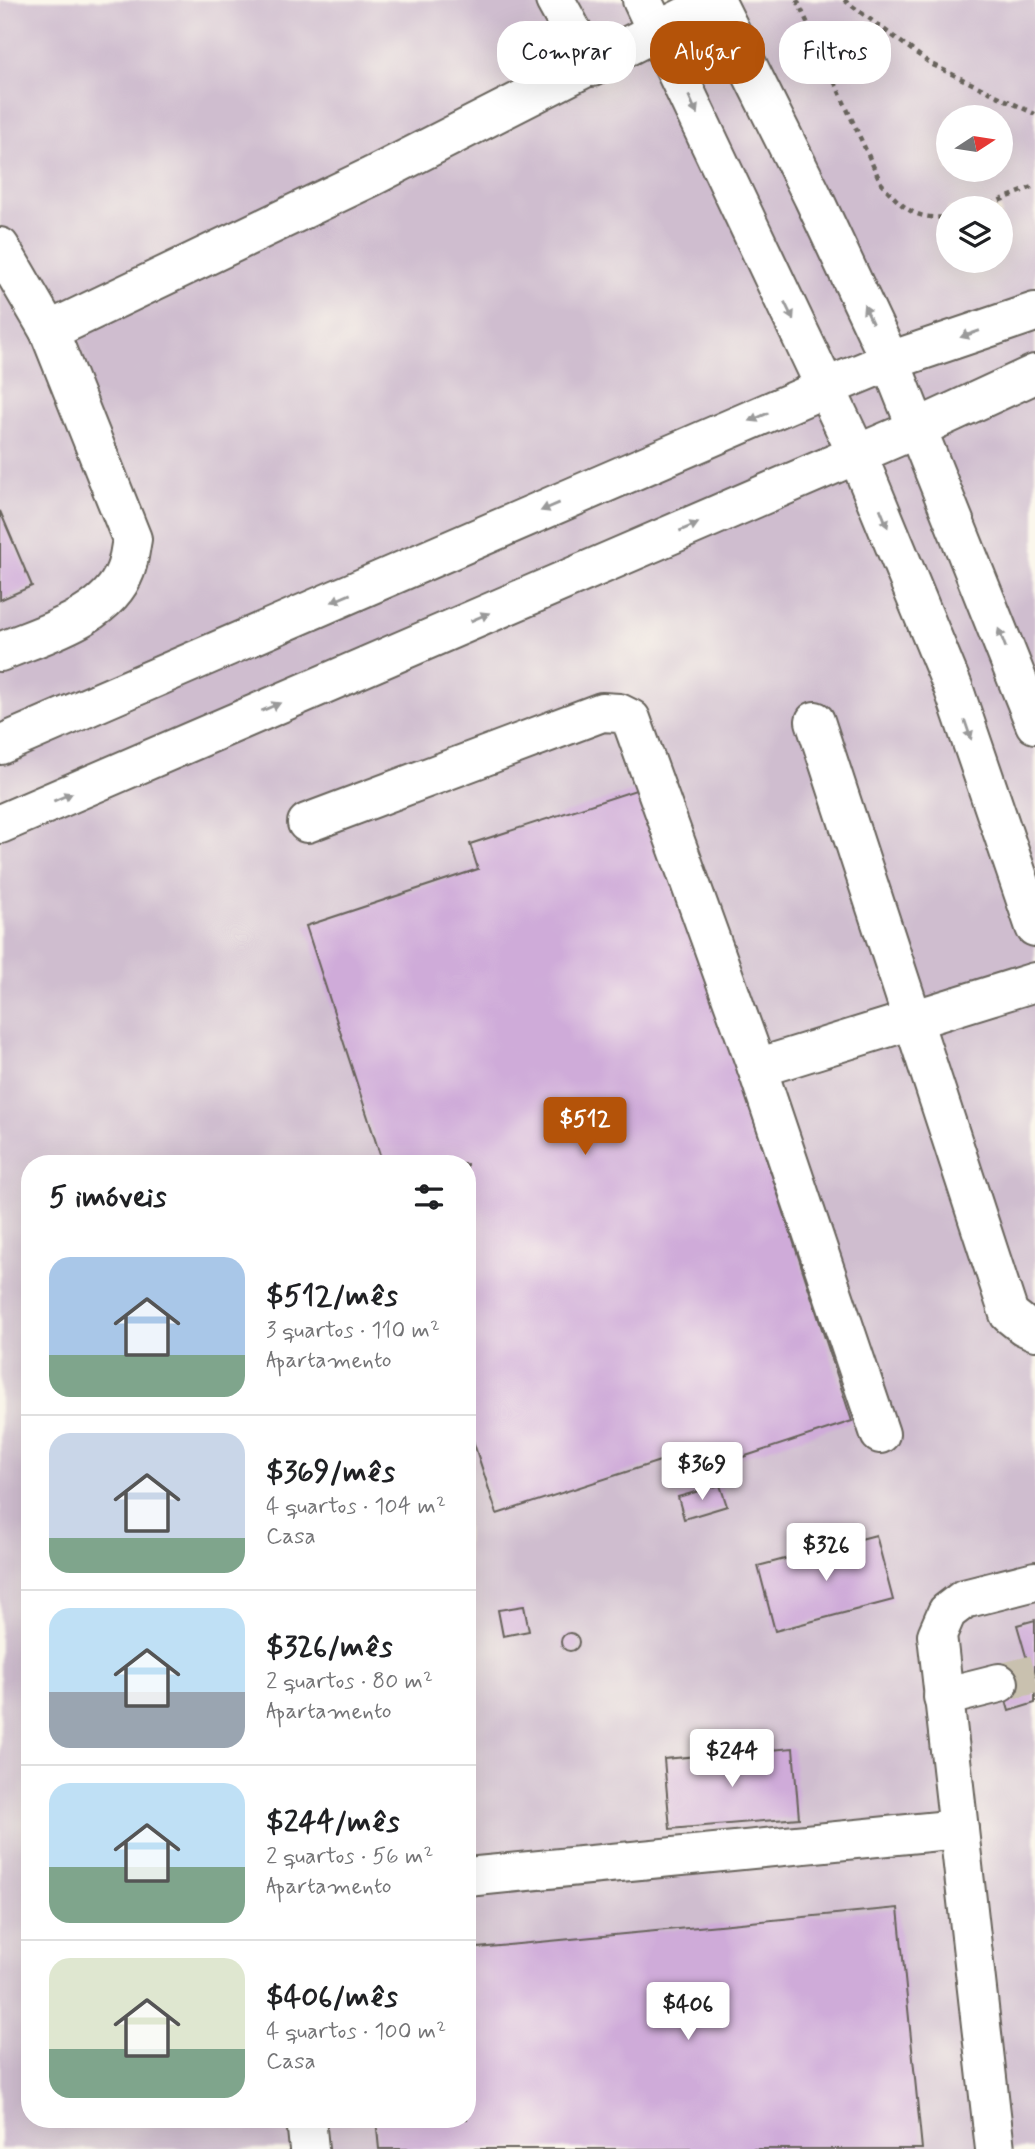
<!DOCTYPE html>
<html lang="pt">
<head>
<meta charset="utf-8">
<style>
	body { margin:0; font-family:Mynerve,sans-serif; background:#f6f6f6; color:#202124; height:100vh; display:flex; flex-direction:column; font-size:26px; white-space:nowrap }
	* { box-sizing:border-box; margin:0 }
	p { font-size:23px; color:#757577 }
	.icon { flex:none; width:38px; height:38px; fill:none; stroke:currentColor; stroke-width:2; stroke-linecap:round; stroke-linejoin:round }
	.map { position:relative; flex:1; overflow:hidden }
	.panel { position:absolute; left:21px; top:1155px; width:455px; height:973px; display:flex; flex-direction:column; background:#fff; border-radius:28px; box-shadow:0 7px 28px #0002 }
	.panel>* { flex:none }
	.top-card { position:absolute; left:497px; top:21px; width:432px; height:63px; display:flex; gap:14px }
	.needle { width:46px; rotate:78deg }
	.fabs { position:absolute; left:936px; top:105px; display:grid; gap:14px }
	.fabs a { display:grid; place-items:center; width:77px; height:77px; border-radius:50%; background:#fff; box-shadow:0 7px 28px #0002; font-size:35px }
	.price { position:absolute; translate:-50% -60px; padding:0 16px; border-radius:7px; background:#fff; color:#222; font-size:23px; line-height:46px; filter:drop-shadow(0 2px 4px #0008) }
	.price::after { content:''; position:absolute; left:50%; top:42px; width:21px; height:16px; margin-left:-10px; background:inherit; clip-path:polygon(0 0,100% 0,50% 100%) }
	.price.selected { background:#b45309; color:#fff }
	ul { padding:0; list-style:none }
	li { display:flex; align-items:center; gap:21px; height:175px; padding:0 28px }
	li+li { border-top:2px solid #e0e0e0 }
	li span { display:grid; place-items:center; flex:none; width:196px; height:140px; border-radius:21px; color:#555 }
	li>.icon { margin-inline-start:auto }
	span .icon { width:84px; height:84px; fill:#fffc; stroke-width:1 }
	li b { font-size:30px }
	h2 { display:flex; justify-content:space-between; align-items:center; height:84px; padding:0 28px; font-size:30px }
	.tag { padding:0 24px; border-radius:28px; background:#fff; box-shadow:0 7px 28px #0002; font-size:24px; line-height:63px }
	.tag.selected { background:#b45309; color:#fff }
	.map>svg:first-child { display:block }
	.industrial { fill:#cfbdcf; fill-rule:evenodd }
	.building { fill:#cfabd9 }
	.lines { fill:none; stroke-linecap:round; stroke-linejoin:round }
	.minor-tunnel { stroke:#c9c1af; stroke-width:38; stroke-dasharray:38 19; stroke-linecap:butt }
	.minor-casing { stroke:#68645c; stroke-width:42 }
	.path { stroke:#68645c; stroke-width:4.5; stroke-dasharray:5 5; stroke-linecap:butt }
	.minor { stroke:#fff; stroke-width:38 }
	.oneway { fill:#999 }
</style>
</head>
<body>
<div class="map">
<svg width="1035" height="2149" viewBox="0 0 1035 2149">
	<rect width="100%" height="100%" fill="#fbf7ec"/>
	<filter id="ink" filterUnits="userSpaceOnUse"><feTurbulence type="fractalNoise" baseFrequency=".0143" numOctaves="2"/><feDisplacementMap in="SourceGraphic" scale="14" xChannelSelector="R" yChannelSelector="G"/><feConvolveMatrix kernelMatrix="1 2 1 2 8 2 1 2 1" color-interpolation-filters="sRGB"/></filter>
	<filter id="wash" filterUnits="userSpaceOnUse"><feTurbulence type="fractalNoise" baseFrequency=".00686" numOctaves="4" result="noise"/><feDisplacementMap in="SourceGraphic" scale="28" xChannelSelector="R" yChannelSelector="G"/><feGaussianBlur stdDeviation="1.57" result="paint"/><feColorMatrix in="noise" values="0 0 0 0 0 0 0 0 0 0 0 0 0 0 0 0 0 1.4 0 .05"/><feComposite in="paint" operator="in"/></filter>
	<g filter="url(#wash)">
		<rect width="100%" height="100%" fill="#f4ead4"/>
		<path class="industrial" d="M0,0H1035V2149H0ZM948,117H1001V170H948ZM948,208H1001V261H948ZM30,1164H467V2119H30Z"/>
		<g id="blocks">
			<g class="building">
				<polygon points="0,511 32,586 0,600"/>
				<polygon points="645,787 852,1421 679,1478 672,1457 497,1514 467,1422 467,1164 383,1164 306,926 478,869 470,844"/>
				<polygon points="720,1485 727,1506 684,1519 678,1497"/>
				<polygon points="876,1535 893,1600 775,1631 758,1566"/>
				<polygon points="524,1606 529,1631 503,1636 498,1610"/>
				<polygon points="1035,1620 1035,1703 1009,1711 998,1672 1028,1663 1017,1625"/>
				<circle cx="570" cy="1642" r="9"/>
				<polygon points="793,1748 799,1818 670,1829 664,1759"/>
				<polygon points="898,1908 922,2149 379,2149 376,2119 467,2119 467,1949"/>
			</g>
		</g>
	</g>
	<g filter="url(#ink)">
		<use href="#blocks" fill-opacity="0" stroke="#68645c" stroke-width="2"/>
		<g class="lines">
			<polyline class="minor-tunnel" points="999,1683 1035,1674"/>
			<defs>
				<g id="minor">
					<polyline points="555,0 592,67"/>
					<polyline points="642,0 857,454 953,687 1035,927"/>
					<polyline points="715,0 813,197 890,361 1035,724"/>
					<path d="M0,247L49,331L132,539C130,549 129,562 125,571C107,618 42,634 0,652"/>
					<polyline points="49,331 373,176 716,1"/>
					<polyline points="815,721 1009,1314 1024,1326 1035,1331"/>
					<polyline points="0,745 827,387 890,361 1035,312"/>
					<polyline points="307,823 602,712 619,713 631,719 757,1068 880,1434"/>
					<polyline points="0,824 918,428 1035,374"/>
					<polyline points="757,1068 1035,982"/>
					<polyline points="943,1697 999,1683"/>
					<polyline points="467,1877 959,1829"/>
					<polyline points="306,2119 309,2149"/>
					<polyline points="995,2149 937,1635 947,1612 964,1599 1035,1581"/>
				</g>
			</defs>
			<use href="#minor" class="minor-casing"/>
			<g class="path">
				<path d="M797,0L881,183C903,208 914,220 948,217"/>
				<polyline points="844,0 931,64 1035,114"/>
				<polyline points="981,208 1035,186"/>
			</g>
			<use href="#minor" class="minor"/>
		</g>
		<defs><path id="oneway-solid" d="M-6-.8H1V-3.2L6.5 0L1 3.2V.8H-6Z" transform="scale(1.75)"/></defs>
		<g class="oneway">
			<use href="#oneway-solid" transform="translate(693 105) rotate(66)"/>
			<use href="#oneway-solid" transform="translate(789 311) rotate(64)"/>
			<use href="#oneway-solid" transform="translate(868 314) rotate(-115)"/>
			<use href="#oneway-solid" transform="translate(970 334) rotate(161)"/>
			<use href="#oneway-solid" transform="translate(759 417) rotate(157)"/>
			<use href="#oneway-solid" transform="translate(550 507) rotate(157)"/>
			<use href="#oneway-solid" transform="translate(884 518) rotate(68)"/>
			<use href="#oneway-solid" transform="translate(689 527) rotate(-23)"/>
			<use href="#oneway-solid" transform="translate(341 598) rotate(157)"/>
			<use href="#oneway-solid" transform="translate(480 617) rotate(-23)"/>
			<use href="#oneway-solid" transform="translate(1002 638) rotate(-111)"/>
			<use href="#oneway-solid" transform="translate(271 707) rotate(-23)"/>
			<use href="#oneway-solid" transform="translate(968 730) rotate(71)"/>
			<use href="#oneway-solid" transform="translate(63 797) rotate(-23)"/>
		</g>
	</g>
</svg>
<div class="fabs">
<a><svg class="needle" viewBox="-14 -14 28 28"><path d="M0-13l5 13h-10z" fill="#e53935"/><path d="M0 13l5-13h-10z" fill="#757577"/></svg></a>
<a><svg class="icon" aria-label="layers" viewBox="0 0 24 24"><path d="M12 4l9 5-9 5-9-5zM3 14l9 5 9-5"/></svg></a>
</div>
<b class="price selected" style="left:585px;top:1157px">$512</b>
<b class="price" style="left:702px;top:1502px">$369</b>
<b class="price" style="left:826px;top:1583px">$326</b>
<b class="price" style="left:732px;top:1789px">$244</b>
<b class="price" style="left:688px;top:2042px">$406</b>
<div class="top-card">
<a class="tag">Comprar</a>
<a class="tag selected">Alugar</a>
<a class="tag">Filtros</a>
</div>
<section class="panel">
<h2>5 imóveis<svg class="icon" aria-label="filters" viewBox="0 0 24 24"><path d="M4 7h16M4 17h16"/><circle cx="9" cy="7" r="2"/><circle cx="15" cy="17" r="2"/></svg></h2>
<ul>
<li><span style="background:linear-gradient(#a9c7e8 70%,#7fa58c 0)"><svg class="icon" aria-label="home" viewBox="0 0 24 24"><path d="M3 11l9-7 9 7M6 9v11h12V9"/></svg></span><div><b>$512/mês</b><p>3 quartos · 110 m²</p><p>Apartamento</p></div></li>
<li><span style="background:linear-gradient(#c9d6e8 75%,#7fa58c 0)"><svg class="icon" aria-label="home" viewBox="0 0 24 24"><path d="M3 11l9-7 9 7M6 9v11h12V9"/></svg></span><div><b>$369/mês</b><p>4 quartos · 104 m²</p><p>Casa</p></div></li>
<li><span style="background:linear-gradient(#bfe0f5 60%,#9aa5b1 0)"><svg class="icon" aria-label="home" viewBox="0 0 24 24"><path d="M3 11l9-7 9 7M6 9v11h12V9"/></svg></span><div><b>$326/mês</b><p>2 quartos · 80 m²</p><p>Apartamento</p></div></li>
<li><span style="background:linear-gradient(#bfe0f5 60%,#7fa58c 0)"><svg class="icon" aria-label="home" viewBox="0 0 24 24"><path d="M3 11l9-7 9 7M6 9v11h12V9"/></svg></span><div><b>$244/mês</b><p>2 quartos · 56 m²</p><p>Apartamento</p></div></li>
<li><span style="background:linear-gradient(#dfe7d0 65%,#7fa58c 0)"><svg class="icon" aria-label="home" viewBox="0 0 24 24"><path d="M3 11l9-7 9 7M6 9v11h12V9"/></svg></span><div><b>$406/mês</b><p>4 quartos · 100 m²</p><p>Casa</p></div></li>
</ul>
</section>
</div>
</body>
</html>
